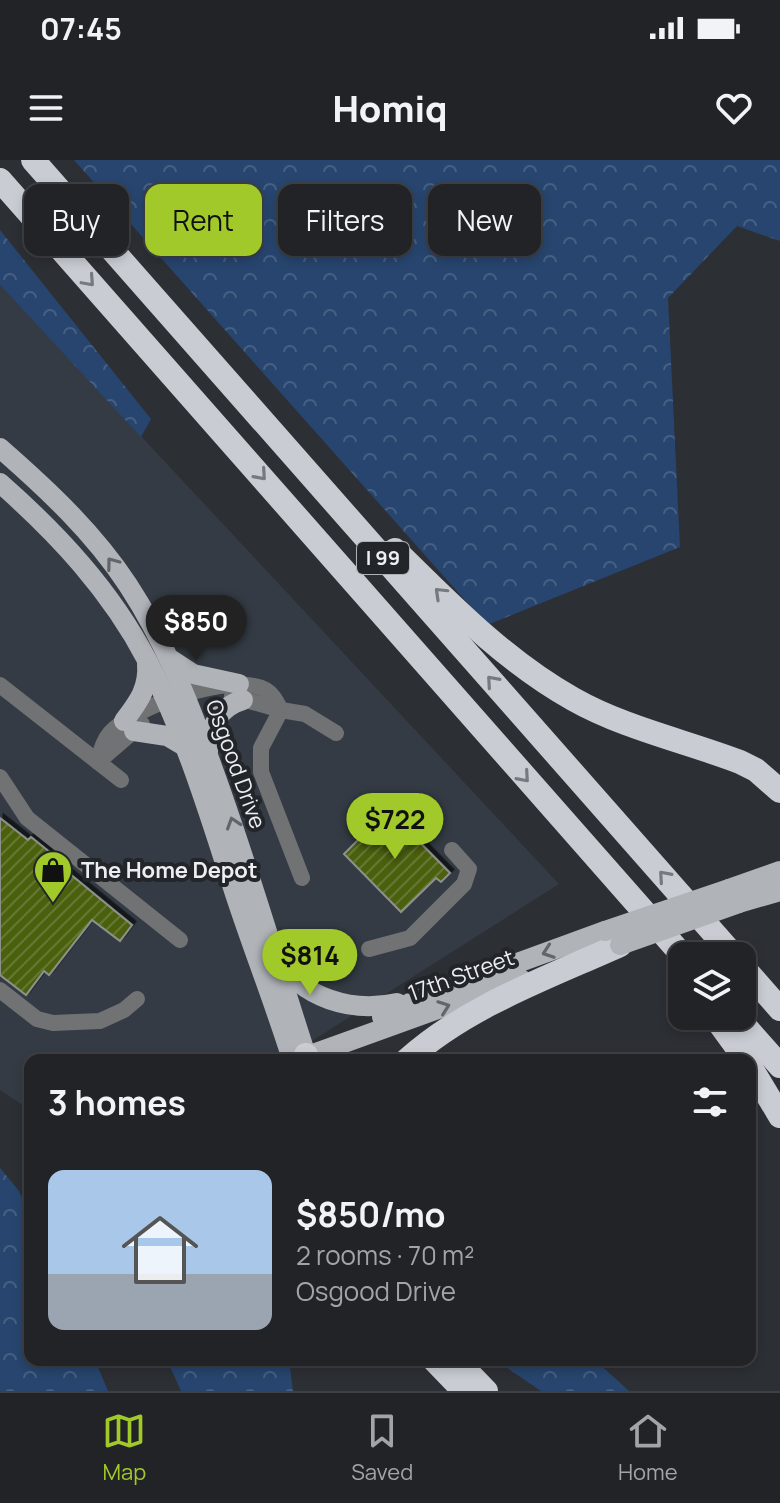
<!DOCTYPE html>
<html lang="en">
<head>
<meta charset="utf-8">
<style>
	body { margin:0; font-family:Manrope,sans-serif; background:#2d2f33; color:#f1f3f6; height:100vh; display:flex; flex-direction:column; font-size:30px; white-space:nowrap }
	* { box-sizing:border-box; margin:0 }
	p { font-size:26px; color:#a2a4a7 }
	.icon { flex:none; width:44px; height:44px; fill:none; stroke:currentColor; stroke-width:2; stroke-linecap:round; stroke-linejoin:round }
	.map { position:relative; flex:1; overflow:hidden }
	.side { position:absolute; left:24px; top:894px; width:732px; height:312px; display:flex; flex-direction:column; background:#212327; border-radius:16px; box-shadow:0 4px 12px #0003,0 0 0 2px #3e4044 }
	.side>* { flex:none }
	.top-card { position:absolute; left:24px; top:24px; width:732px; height:72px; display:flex; gap:16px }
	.controls { position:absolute; left:668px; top:782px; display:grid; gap:16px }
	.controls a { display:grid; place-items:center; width:88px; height:88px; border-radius:16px; background:#212327; box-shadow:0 4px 12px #0003,0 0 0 2px #3e4044; font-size:40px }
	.price { position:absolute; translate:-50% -68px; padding:0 18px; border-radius:28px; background:#a1c929; color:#111; font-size:26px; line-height:52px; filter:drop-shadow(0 2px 4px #0008) }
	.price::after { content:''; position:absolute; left:50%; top:48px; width:24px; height:18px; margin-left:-12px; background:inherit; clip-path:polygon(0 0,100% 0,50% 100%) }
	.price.current { background:#222; color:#fff }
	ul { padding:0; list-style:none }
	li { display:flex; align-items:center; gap:24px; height:200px; padding:0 24px }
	li span { display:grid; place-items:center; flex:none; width:224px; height:160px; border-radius:16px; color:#555 }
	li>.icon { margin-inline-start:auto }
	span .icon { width:96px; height:96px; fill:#fffc; stroke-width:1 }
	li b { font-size:34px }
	h2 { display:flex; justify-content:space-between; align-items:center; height:96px; padding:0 24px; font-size:34px }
	.pill { padding:0 28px; border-radius:16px; background:#212327; box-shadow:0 4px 12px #0003,0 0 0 2px #3e4044; font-size:28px; line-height:72px }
	.pill.current { background:#a1c929; color:#111 }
	.status { display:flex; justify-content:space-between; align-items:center; height:56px; padding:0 40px; background:#212327; direction:ltr }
	.status svg { height:22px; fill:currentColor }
	header { display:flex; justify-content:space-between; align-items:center; height:104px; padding:0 24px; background:#212327; font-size:36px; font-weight:800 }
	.dock { display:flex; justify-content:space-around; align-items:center; height:112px; border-top:2px solid #3e4044; background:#212327; font-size:22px; color:#a2a4a7 }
	.dock a { display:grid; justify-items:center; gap:4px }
	.dock .current { color:#a1c929 }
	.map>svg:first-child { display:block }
	.built { fill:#343b44 }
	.forest { fill:url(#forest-crowns) }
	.building { fill:url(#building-hatch); stroke:#8e918b; stroke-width:2; filter:url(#shadow) }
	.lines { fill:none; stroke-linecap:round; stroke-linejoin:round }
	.minor { stroke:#707274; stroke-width:16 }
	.major { stroke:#b0b3b8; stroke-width:20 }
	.highway { stroke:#c9cdd3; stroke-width:24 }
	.major-bridge { stroke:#b0b3b8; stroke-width:20 }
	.oneway { stroke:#767a7e }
	.oneway2 { stroke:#62656a }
	.labels { text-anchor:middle; stroke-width:8; stroke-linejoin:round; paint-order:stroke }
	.shield { fill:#22262a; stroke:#afb2b5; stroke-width:2 }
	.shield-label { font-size:20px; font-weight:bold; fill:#eceef1 }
	.street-label { font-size:22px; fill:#eceef1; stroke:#22262a }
	.poi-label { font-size:22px; font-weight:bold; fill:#eceef1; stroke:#22262a; text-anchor:start }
</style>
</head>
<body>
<div class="status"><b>07:45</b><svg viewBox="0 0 49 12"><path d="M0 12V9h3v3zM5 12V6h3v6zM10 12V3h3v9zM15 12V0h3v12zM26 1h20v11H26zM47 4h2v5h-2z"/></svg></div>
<header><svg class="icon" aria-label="menu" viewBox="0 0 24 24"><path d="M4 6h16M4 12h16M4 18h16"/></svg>Homiq<svg class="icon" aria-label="heart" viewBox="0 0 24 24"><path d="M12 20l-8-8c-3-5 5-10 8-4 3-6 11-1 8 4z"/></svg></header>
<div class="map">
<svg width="780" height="1231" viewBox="0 0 780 1231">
	<defs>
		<pattern id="forest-crowns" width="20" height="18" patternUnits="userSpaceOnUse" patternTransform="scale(2)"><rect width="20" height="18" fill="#27456e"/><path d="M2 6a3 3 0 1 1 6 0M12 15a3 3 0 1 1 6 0" fill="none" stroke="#466083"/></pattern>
		<pattern id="building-hatch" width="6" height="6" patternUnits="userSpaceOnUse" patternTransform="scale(2)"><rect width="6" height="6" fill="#4c600f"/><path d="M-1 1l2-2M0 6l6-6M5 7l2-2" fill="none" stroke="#667732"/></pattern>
		<filter id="shadow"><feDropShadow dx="3.5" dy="-3.5" stdDeviation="0" flood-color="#0009"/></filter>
	</defs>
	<rect width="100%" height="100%" fill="#2c2f34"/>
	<polygon class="built" points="0,125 559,724 282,900 30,900 30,950 0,930"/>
	<g class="forest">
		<polygon points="74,0 780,0 780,81 737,66 668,138 680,387 487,465"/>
		<polygon points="0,70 151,259 141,277 0,125"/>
		<polygon points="0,1008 19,1031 30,1055 30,1200 95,1200 108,1231 0,1231"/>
		<polygon points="167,1200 289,1200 293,1231 181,1231"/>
		<polygon points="500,1200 595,1200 629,1231 541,1231 503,1205"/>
	</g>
	<g class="building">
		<polygon points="388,650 450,713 441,722 436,718 401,752 344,694"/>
		<polygon points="0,658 28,680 31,677 62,702 59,705 132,765 120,781 92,760 49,815 44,811 26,835 0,815"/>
	</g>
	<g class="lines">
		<g class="minor">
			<polyline points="0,525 121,620"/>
			<polyline points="232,536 281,550"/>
			<polyline points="99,601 142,564"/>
			<path d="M98,602C100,592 103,581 110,573C135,546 231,511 266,530C273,534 277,543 281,550"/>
			<polyline points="0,617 27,658 180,780"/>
			<polyline points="302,718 261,612 261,588 281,550 305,554 336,573"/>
			<polyline points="369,789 410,778 464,724 469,709 452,690"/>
			<polyline points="0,830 37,859 53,863 100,861 124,850 137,839"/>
		</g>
		<g class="major">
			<path d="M0,288C48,330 93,372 128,425C164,480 188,540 210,601C246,698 274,797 306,895"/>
			<path d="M0,323C58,374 111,431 147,500C185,574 210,656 235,734C253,789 274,842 291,896"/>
			<polyline points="170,499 193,514 239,524"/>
			<path d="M124,561C139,541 149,528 147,503"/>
			<polyline points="134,571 167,576 184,586"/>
			<path d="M208,591C211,566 218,547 243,540"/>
			<polyline points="729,729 780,711"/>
			<polyline points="739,743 780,731"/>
			<path d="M278,797C301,839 353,853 397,843"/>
			<polyline points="382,857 416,840 605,771"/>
			<polyline points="295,896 316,893 521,819"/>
		</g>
		<g class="highway">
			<polyline points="33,0 734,796"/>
			<polyline points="0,20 683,796"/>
			<path d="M395,390C450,444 505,501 573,539C624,568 685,581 740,602L756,610L780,631"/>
			<polyline points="742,806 780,849"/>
			<polyline points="714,856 746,900"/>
			<polyline points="736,856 780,906"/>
			<polyline points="306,895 308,900"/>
			<path d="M407,900C467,846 547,818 620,785"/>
			<polyline points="750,906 780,956"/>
			<polyline points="434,1200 464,1231"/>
			<polyline points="457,1201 486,1231"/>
		</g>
		<g class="major-bridge">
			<polyline points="605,771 729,729"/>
			<polyline points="620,785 739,743"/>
		</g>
	</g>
	<defs><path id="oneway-chevron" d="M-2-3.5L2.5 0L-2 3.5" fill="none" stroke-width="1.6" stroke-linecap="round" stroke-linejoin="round" transform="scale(2)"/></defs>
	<g class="oneway">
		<use href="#oneway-chevron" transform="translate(89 121) rotate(48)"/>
		<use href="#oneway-chevron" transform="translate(261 315) rotate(49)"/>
		<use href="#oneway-chevron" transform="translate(440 433) rotate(-136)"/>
		<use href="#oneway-chevron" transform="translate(492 521) rotate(-131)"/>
		<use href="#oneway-chevron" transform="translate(524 617) rotate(49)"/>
		<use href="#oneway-chevron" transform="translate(664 716) rotate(-131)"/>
	</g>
	<g class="oneway2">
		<use href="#oneway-chevron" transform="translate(112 403) rotate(-127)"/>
		<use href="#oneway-chevron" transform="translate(233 663) rotate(-108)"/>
		<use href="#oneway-chevron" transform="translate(548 792) rotate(161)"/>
		<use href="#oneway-chevron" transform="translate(444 847) rotate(-20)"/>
	</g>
	<defs>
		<symbol id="shop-pin" viewBox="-11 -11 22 30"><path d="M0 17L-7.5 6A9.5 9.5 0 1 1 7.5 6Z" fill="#a1c929" stroke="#22262a"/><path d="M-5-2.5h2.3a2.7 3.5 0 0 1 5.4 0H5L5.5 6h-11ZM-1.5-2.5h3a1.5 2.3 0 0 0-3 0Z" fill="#111"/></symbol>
	</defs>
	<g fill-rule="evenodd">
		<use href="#shop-pin" x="31" y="688" width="44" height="60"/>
	</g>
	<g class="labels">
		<rect class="shield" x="357" y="382" width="52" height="32" rx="6"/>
		<g class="shield-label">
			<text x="383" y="405">I 99</text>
		</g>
		<g class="street-label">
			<text transform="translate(236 604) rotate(70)" y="8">Osgood Drive</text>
			<text transform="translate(461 815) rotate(-20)" y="8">17th Street</text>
		</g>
		<g class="poi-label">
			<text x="81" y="718">The Home Depot</text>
		</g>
	</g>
</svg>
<div class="controls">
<a><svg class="icon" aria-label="layers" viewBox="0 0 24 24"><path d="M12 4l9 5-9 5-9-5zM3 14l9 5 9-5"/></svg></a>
</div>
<b class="price current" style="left:196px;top:503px">$850</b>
<b class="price" style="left:395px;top:701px">$722</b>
<b class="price" style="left:310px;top:837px">$814</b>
<div class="top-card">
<a class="pill">Buy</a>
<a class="pill current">Rent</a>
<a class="pill">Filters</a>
<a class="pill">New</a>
</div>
<section class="side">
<h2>3 homes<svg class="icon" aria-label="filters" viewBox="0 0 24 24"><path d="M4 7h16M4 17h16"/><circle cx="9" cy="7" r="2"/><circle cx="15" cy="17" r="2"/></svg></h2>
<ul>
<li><span style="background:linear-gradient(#a9c7e8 65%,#9aa5b1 0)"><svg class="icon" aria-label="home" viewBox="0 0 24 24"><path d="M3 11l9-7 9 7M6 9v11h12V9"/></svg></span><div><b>$850/mo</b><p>2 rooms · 70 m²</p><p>Osgood Drive</p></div></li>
</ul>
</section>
</div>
<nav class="dock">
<a class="current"><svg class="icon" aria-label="map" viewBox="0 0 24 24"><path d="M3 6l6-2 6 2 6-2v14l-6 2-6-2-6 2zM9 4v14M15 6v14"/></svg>Map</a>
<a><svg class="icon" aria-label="saved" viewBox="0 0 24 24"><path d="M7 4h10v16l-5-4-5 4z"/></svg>Saved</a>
<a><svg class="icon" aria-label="home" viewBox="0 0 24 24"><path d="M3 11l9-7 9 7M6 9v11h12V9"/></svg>Home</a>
</nav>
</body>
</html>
